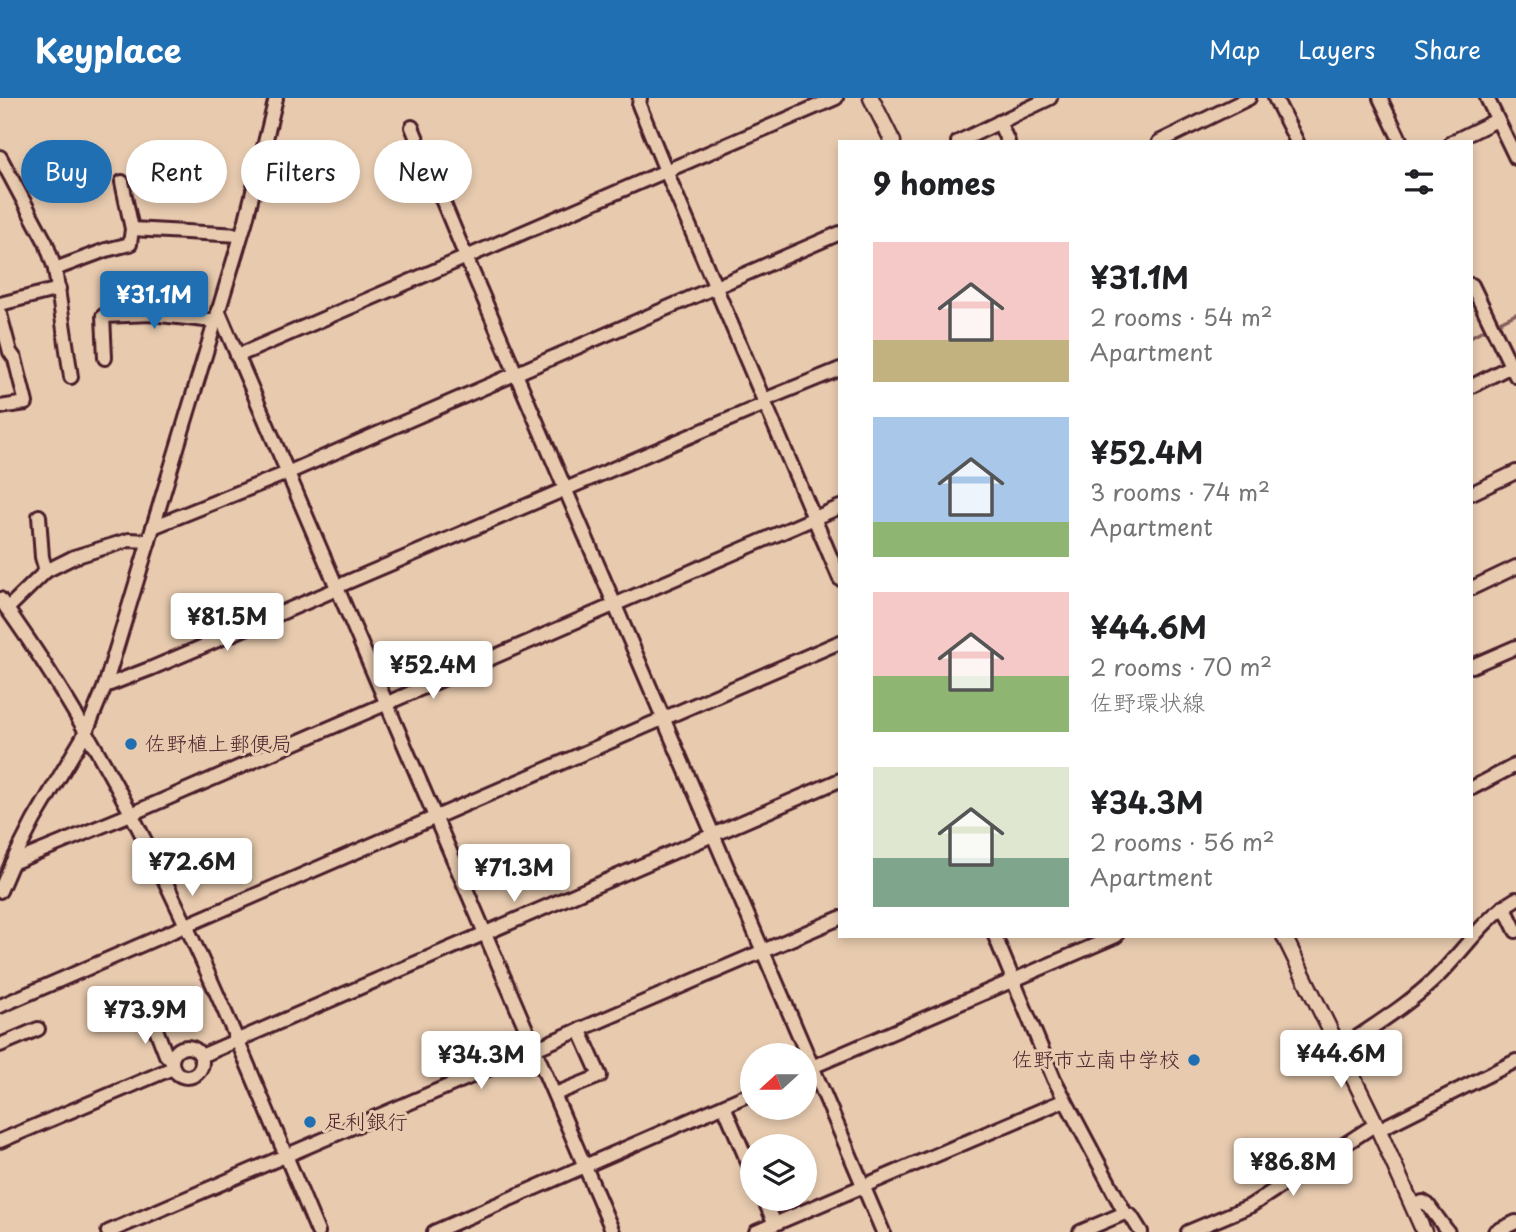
<!DOCTYPE html>
<html lang="en">
<head>
<meta charset="utf-8">
<style>
	body { margin:0; font-family:"Playpen Sans","Klee One",sans-serif; background:#f2f2f2; color:#202124; height:100vh; display:flex; flex-direction:column; font-size:26px; white-space:nowrap }
	* { box-sizing:border-box; margin:0 }
	p { font-size:23px; color:#757577 }
	.icon { flex:none; width:38px; height:38px; fill:none; stroke:currentColor; stroke-width:2; stroke-linecap:round; stroke-linejoin:round }
	.map { position:relative; flex:1; overflow:hidden }
	.drawer { position:absolute; left:838px; top:42px; width:635px; height:798px; display:flex; flex-direction:column; background:#fff; border-radius:0px; box-shadow:0 4px 10px #0003 }
	.drawer>* { flex:none }
	.top-card { position:absolute; left:21px; top:42px; width:665px; height:63px; display:flex; gap:14px }
	.needle { width:46px; rotate:249deg }
	.fabs { position:absolute; left:740px; top:945px; display:grid; gap:14px }
	.fabs a { display:grid; place-items:center; width:77px; height:77px; border-radius:50%; background:#fff; box-shadow:0 4px 10px #0003; font-size:35px }
	.price { position:absolute; translate:-50% -60px; padding:0 16px; border-radius:7px; background:#fff; color:#222; font-size:23px; line-height:46px; filter:drop-shadow(0 2px 4px #0008) }
	.price::after { content:''; position:absolute; left:50%; top:42px; width:21px; height:16px; margin-left:-10px; background:inherit; clip-path:polygon(0 0,100% 0,50% 100%) }
	.price.on { background:#1f6fb2; color:#fff }
	ul { padding:0; list-style:none }
	li { display:flex; align-items:center; gap:21px; height:175px; padding:0 35px }
	li span { display:grid; place-items:center; flex:none; width:196px; height:140px; border-radius:0px; color:#555 }
	li>.icon { margin-inline-start:auto }
	span .icon { width:84px; height:84px; fill:#fffc; stroke-width:1 }
	li b { font-size:30px }
	h2 { display:flex; justify-content:space-between; align-items:center; height:84px; padding:0 35px; font-size:30px }
	.chip { padding:0 24px; border-radius:32px; background:#fff; box-shadow:0 4px 10px #0003; font-size:24px; line-height:63px }
	.chip.on { background:#1f6fb2; color:#fff }
	header { display:flex; align-items:center; gap:42px; box-sizing:border-box; height:98px; padding:0 35px; background:#1f6fb2; color:#fff }
	header strong { font-size:33px }
	nav { display:flex; gap:38px; margin-inline-start:auto; font-size:24px }
	.map>svg:first-child { display:block }
	.lines { fill:none; stroke-linecap:round; stroke-linejoin:round }
	.stream { stroke:#845d5a; stroke-width:3.5 }
	.minor-casing { stroke:#4a1f2b; stroke-width:18 }
	.major-casing { stroke:#4a1f2b; stroke-width:19 }
	.minor { stroke:#e8cbaf; stroke-width:12 }
	.major { stroke:#e8cbaf; stroke-width:14 }
	.poi-dot { fill:#1f6fb2; stroke:#e8cbaf; stroke-width:2.5 }
	.labels { text-anchor:middle; stroke-width:6; stroke-linejoin:round; paint-order:stroke }
	.poi-label { font-size:21px; fill:#4a1f2b; stroke:#e8cbaf; text-anchor:start }
</style>
</head>
<body>
<header>
<strong>Keyplace</strong>
<nav><a>Map</a><a>Layers</a><a>Share</a></nav>
</header>
<div class="map">
<svg width="1516" height="1134" viewBox="0 0 1516 1134">
	<rect width="100%" height="100%" fill="#e8cbaf"/>
	<filter id="ink" filterUnits="userSpaceOnUse"><feTurbulence type="fractalNoise" baseFrequency=".0143" numOctaves="2"/><feDisplacementMap in="SourceGraphic" scale="14" xChannelSelector="R" yChannelSelector="G"/><feConvolveMatrix kernelMatrix="1 2 1 2 8 2 1 2 1" color-interpolation-filters="sRGB"/></filter>
	<g filter="url(#ink)">
		<g class="lines">
			<g class="stream">
				<polyline points="1496,226 1516,216"/>
				<polyline points="1472,238 1489,229"/>
			</g>
			<defs>
				<g id="minor">
					<polyline points="836,0 666,73 840,481"/>
					<polyline points="1275,0 1297,44"/>
					<polyline points="1380,0 1401,44"/>
					<polyline points="1487,0 1516,60"/>
					<polyline points="999,24 1008,44"/>
					<polyline points="412,29 466,159 883,1134"/>
					<polyline points="958,44 1050,0"/>
					<polyline points="1159,44 1249,0"/>
					<polyline points="1452,44 1497,22"/>
					<polyline points="0,59 46,145 55,171 71,279"/>
					<polyline points="132,131 240,137"/>
					<polyline points="55,171 106,152 130,146 132,131 122,84"/>
					<polyline points="1472,187 1516,278"/>
					<polyline points="0,206 59,191"/>
					<polyline points="218,212 613,1134"/>
					<polyline points="0,216 10,254 15,261 26,305 0,309"/>
					<polyline points="237,258 666,73 639,7 640,0"/>
					<polyline points="105,260 103,218 151,216 214,223"/>
					<polyline points="1472,288 1511,268"/>
					<polyline points="764,302 840,271"/>
					<polyline points="1472,395 1516,374"/>
					<polyline points="39,418 42,459 46,473"/>
					<polyline points="153,429 287,375 840,135"/>
					<polyline points="336,489 765,306"/>
					<polyline points="1472,490 1516,469"/>
					<path d="M0,501C140,694 226,916 318,1134"/>
					<polyline points="7,511 46,473 74,459 129,442 149,443"/>
					<polyline points="1472,568 1516,549"/>
					<polyline points="105,588 152,570 337,491"/>
					<polyline points="1472,690 1516,667"/>
					<polyline points="12,765 131,716 840,409"/>
					<polyline points="0,793 12,765 34,722 86,634 105,588 246,122 276,0"/>
					<polyline points="1504,808 1516,833"/>
					<polyline points="995,838 1054,981 1125,1115 1131,1118 1141,1134"/>
					<polyline points="0,908 840,544"/>
					<polyline points="149,913 166,957 172,963"/>
					<polyline points="0,947 38,931"/>
					<circle cx="187" cy="964" r="15"/>
					<path d="M1340,951C1373,928 1407,908 1436,880C1463,854 1483,820 1516,801"/>
					<polyline points="201,958 840,682"/>
					<polyline points="805,972 1116,838"/>
					<polyline points="555,996 600,978 580,933"/>
					<polyline points="724,1008 752,1074"/>
					<polyline points="1378,1032 1516,963"/>
					<polyline points="0,1043 173,970"/>
					<polyline points="764,1101 775,1126"/>
					<polyline points="1412,1107 1423,1104 1428,1107 1448,1134"/>
					<polyline points="108,1134 840,820"/>
					<polyline points="434,1134 752,995"/>
					<polyline points="756,1134 1065,1002"/>
					<polyline points="1080,1134 1125,1115"/>
					<polyline points="1188,1134 1250,1108 1376,1026"/>
					<polyline points="1495,1134 1516,1124"/>
				</g>
				<g id="major">
					<polyline points="871,0 893,44"/>
					<polyline points="1284,838 1376,1026 1424,1134"/>
				</g>
			</defs>
			<use href="#minor" class="minor-casing"/>
			<use href="#major" class="major-casing"/>
			<use href="#minor" class="minor"/>
			<use href="#major" class="major"/>
		</g>
	</g>
	<g class="poi-dot">
		<circle cx="131" cy="646" r="7"/>
		<circle cx="1194" cy="962" r="7"/>
		<circle cx="310" cy="1024" r="7"/>
	</g>
	<g class="labels">
		<g class="poi-label">
			<text x="145" y="653">佐野植上郵便局</text>
			<text x="1180" y="969" text-anchor="end">佐野市立南中学校</text>
			<text x="324" y="1031">足利銀行</text>
		</g>
	</g>
</svg>
<div class="fabs">
<a><svg class="needle" viewBox="-14 -14 28 28"><path d="M0-13l5 13h-10z" fill="#e53935"/><path d="M0 13l5-13h-10z" fill="#757577"/></svg></a>
<a><svg class="icon" aria-label="layers" viewBox="0 0 24 24"><path d="M12 4l9 5-9 5-9-5zM3 14l9 5 9-5"/></svg></a>
</div>
<b class="price on" style="left:154px;top:233px">¥31.1M</b>
<b class="price" style="left:227px;top:555px">¥81.5M</b>
<b class="price" style="left:433px;top:603px">¥52.4M</b>
<b class="price" style="left:192px;top:800px">¥72.6M</b>
<b class="price" style="left:514px;top:806px">¥71.3M</b>
<b class="price" style="left:145px;top:948px">¥73.9M</b>
<b class="price" style="left:1341px;top:992px">¥44.6M</b>
<b class="price" style="left:481px;top:993px">¥34.3M</b>
<b class="price" style="left:1293px;top:1100px">¥86.8M</b>
<div class="top-card">
<a class="chip on">Buy</a>
<a class="chip">Rent</a>
<a class="chip">Filters</a>
<a class="chip">New</a>
</div>
<section class="drawer">
<h2>9 homes<svg class="icon" aria-label="filters" viewBox="0 0 24 24"><path d="M4 7h16M4 17h16"/><circle cx="9" cy="7" r="2"/><circle cx="15" cy="17" r="2"/></svg></h2>
<ul>
<li><span style="background:linear-gradient(#f6c9c9 70%,#c2b280 0)"><svg class="icon" aria-label="home" viewBox="0 0 24 24"><path d="M3 11l9-7 9 7M6 9v11h12V9"/></svg></span><div><b>¥31.1M</b><p>2 rooms · 54 m²</p><p>Apartment</p></div></li>
<li><span style="background:linear-gradient(#a9c7e8 75%,#8fb573 0)"><svg class="icon" aria-label="home" viewBox="0 0 24 24"><path d="M3 11l9-7 9 7M6 9v11h12V9"/></svg></span><div><b>¥52.4M</b><p>3 rooms · 74 m²</p><p>Apartment</p></div></li>
<li><span style="background:linear-gradient(#f6c9c9 60%,#8fb573 0)"><svg class="icon" aria-label="home" viewBox="0 0 24 24"><path d="M3 11l9-7 9 7M6 9v11h12V9"/></svg></span><div><b>¥44.6M</b><p>2 rooms · 70 m²</p><p>佐野環状線</p></div></li>
<li><span style="background:linear-gradient(#dfe7d0 65%,#7fa58c 0)"><svg class="icon" aria-label="home" viewBox="0 0 24 24"><path d="M3 11l9-7 9 7M6 9v11h12V9"/></svg></span><div><b>¥34.3M</b><p>2 rooms · 56 m²</p><p>Apartment</p></div></li>
</ul>
</section>
</div>
</body>
</html>
